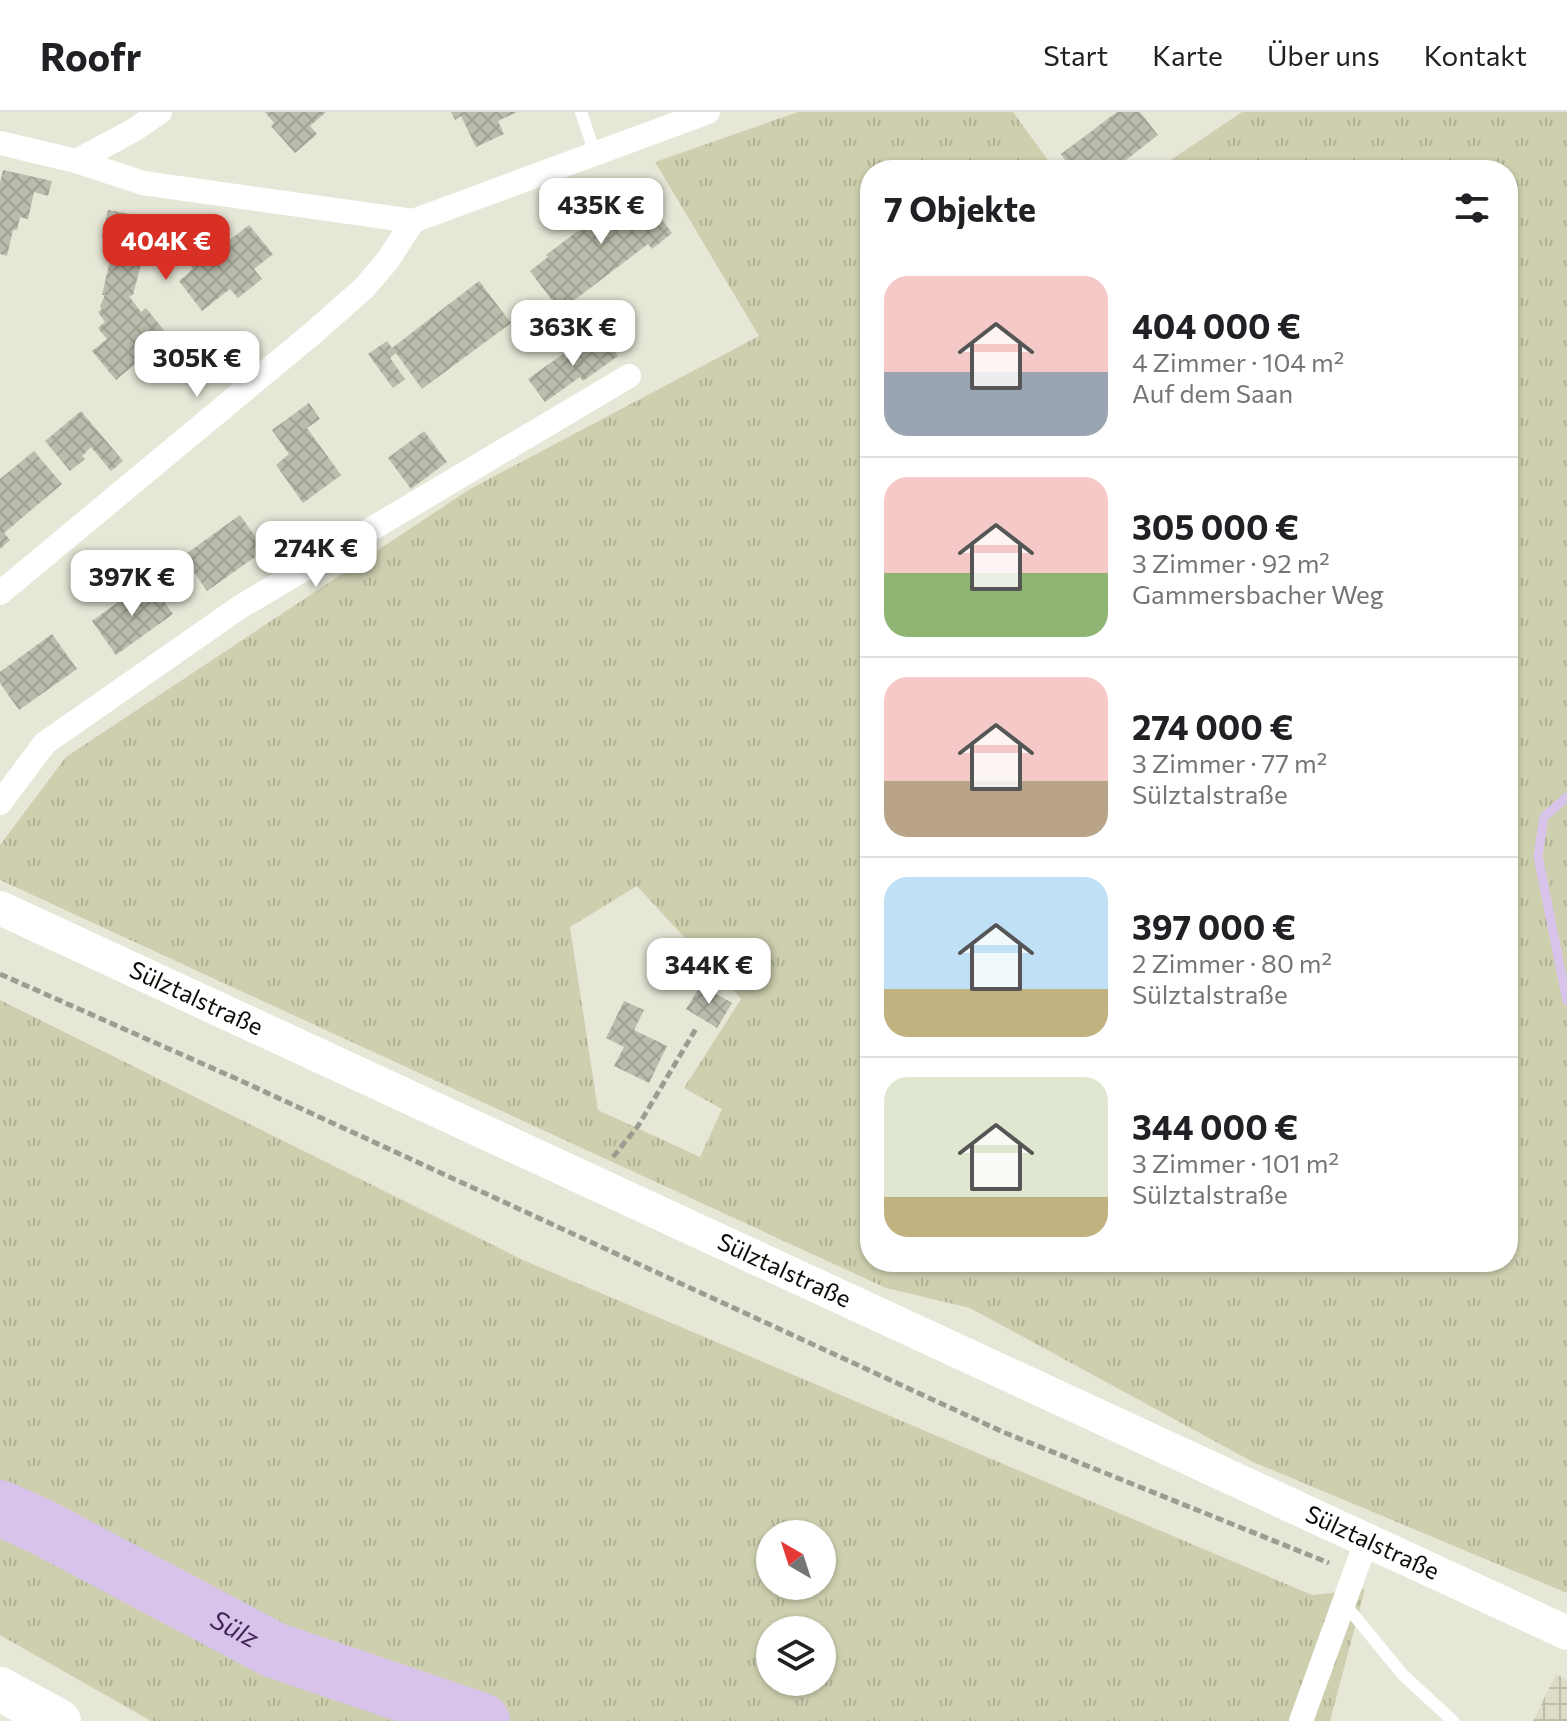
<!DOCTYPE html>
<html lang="de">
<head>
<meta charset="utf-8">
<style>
	body { margin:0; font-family:Commissioner,sans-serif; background:#f2f2f2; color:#202124; height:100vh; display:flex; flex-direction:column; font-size:30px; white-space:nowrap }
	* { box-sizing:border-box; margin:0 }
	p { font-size:26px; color:#757577 }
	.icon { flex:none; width:44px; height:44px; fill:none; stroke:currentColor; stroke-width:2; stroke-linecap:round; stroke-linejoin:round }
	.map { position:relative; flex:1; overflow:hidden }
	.side { position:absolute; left:860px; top:48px; width:658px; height:1112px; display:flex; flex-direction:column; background:#fff; border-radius:32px; box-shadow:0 2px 6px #0004 }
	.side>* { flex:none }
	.needle { width:52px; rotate:321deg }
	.tools { position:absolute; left:756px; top:1408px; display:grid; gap:16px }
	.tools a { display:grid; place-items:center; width:80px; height:80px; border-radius:50%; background:#fff; box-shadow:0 2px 6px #0004; font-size:40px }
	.price { position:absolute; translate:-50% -68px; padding:0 18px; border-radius:16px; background:#fff; color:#222; font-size:26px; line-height:52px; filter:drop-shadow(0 2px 4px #0008) }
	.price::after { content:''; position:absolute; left:50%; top:48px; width:24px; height:18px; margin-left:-12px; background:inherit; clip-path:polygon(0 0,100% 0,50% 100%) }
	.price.active { background:#d93025; color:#fff }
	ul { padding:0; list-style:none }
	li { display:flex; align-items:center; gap:24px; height:200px; padding:0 24px }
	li+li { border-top:2px solid #e0e0e0 }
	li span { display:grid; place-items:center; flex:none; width:224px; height:160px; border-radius:24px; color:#555 }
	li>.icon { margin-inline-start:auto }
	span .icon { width:96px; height:96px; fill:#fffc; stroke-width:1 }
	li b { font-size:34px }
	h2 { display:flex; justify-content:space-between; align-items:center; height:96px; padding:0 24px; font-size:34px }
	header { display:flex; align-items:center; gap:48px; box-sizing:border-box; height:112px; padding:0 40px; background:#fff; border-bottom:2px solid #e0e0e0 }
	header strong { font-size:38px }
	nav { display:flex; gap:44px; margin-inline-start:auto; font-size:28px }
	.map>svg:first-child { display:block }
	.industrial { fill:url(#industrial-grid) }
	.grass { fill:url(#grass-tufts); fill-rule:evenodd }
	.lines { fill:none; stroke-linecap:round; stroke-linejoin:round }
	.stream { stroke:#d8c3ea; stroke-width:9 }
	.river { stroke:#d8c3ea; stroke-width:56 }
	.building { fill:url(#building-cross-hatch) }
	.path { stroke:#9c9c90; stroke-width:5; stroke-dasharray:8 4; stroke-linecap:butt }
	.service { stroke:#fff; stroke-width:12 }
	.minor { stroke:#fff; stroke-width:24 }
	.secondary { stroke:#fff; stroke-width:34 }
	.motorway { stroke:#fff; stroke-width:44 }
	.labels { text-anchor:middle; stroke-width:6; stroke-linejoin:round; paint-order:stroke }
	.street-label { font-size:24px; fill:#0d0d08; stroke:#fff }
	.water-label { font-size:26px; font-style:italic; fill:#412556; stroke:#fff }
</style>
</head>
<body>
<header>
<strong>Roofr</strong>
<nav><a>Start</a><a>Karte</a><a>Über uns</a><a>Kontakt</a></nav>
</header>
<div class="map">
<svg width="1567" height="1609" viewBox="0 0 1567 1609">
	<defs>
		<pattern id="industrial-grid" width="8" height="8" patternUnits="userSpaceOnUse" patternTransform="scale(2)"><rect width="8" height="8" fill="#ddddc7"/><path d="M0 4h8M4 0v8" fill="none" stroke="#bcbca9"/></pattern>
		<pattern id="grass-tufts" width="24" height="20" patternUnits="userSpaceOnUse" patternTransform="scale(2)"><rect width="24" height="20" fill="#cecfaf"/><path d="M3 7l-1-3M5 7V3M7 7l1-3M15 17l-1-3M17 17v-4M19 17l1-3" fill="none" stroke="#b0b195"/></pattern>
		<pattern id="building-cross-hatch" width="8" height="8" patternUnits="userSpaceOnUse" patternTransform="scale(2)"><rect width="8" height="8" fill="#bcbcad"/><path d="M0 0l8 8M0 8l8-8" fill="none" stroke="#a0a093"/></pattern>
	</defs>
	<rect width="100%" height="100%" fill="#e7e7d8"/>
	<polygon class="industrial" points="1556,1562 1567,1568 1567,1609 1533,1609"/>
	<g class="grass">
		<path d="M798,0H1013L1055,58H870V1150H1508V58H1156L1242,0H1567V1481L1253,1350L970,1196L886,1176L0,768V733L66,645L470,377L759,224L655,50ZM637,774L741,887L684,976L722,997L700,1045L598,998L570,815Z"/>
		<path d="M0,888L523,1148L1312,1483L1365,1477L1330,1609H151L0,1523ZM770,1422H822V1474H770ZM770,1518H822V1570H770Z"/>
	</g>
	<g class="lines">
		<polyline class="stream" points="1567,685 1544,705 1538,744 1567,889"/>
		<path class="river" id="s1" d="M0,1396L42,1415L274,1538L482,1609"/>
	</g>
	<g class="building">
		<polygon points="265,0 326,0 310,14 317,22 295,41 271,14 274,11"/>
		<polygon points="451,0 517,0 498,9 504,22 476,35 461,4 455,8"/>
		<polygon points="1117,0 1140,0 1158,23 1113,58 1072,58 1061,42"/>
		<polygon points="3,58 52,69 48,84 34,80 28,107 20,105 17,118 13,118 7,144 0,142 0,71"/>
		<polygon points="631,66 672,121 652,137 648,132 560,199 530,159 548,145 546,143 616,90 610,82"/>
		<polygon points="108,98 199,114 218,137 249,113 273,142 254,157 262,167 238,186 230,177 202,199 179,169 193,157 179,139 146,133 133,183 129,184 141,200 146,196 176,233 148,256 141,247 116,268 92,239 107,227 98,216 105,210 98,200 102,197 100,194 105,183 102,183 115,127 102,125"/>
		<polygon points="479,169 511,211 422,277 396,241 390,246 405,267 393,276 368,242 387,229 392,236"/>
		<polygon points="601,221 618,244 583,269 580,265 545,290 528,267 563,242 566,247"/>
		<polygon points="309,291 320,307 307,316 341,363 303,391 276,353 289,342 272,318"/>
		<polygon points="81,299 123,349 111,359 91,335 82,344 85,347 70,359 45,329"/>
		<polygon points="424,319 447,350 411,377 388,346"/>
		<polygon points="34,339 62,372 4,421 10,428 0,437 0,367"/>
		<polygon points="240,403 265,438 207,479 183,444"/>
		<polygon points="149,468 173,502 116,543 92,509"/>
		<polygon points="52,522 77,557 19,598 0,571 0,560"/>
		<polygon points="701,873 732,891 717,916 686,897"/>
		<polygon points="624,889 644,898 634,918 667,934 649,971 614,954 624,935 606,926"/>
	</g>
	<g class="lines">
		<g class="path">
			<polyline points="0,862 237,967 1003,1320 1329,1451"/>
			<polyline points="613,1045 638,1014 697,915"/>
		</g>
		<g class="service">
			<polyline points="581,0 595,41"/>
			<polyline points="1344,1491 1403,1563 1453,1609"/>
		</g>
		<g class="minor">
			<polyline points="0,31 76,49 143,71 413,109"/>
			<polyline points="76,49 134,18 160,0"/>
			<polyline points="0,481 313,221 364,176 388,148 413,109 708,0"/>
			<polyline points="0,691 45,631 240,495 629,264"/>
			<polyline points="1301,1609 1367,1427"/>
		</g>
		<path class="secondary" id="s2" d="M0,796L1567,1521"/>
		<polyline class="motorway" points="0,1577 59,1609"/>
	</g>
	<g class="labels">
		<g class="street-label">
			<text dy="8" stroke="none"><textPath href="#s2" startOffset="216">Sülztalstraße</textPath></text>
			<text dy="8" stroke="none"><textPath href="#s2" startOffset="864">Sülztalstraße</textPath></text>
			<text dy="8" stroke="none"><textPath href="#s2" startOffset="1512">Sülztalstraße</textPath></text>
		</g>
		<g class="water-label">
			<text dy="9" stroke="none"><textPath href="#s1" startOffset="264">Sülz</textPath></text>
		</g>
	</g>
</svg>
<div class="tools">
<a><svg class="needle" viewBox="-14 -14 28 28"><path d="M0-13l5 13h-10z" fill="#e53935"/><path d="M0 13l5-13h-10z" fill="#757577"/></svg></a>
<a><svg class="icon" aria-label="layers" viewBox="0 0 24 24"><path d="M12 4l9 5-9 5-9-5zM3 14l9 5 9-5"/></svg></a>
</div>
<b class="price" style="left:601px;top:134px">435K €</b>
<b class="price active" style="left:166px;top:170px">404K €</b>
<b class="price" style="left:573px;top:256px">363K €</b>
<b class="price" style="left:197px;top:287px">305K €</b>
<b class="price" style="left:316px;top:477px">274K €</b>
<b class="price" style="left:132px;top:506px">397K €</b>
<b class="price" style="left:709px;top:894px">344K €</b>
<section class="side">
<h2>7 Objekte<svg class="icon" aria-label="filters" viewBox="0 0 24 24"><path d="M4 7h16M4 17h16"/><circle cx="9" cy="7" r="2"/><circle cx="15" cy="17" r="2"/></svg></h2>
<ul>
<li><span style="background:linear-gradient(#f6c9c9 60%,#9aa5b1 0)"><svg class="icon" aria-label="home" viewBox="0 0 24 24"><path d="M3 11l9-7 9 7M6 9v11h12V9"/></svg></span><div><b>404 000 €</b><p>4 Zimmer · 104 m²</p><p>Auf dem Saan</p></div></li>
<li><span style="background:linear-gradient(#f6c9c9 60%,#8fb573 0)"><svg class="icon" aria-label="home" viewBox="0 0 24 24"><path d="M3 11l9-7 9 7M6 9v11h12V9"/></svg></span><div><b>305 000 €</b><p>3 Zimmer · 92 m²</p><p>Gammersbacher Weg</p></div></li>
<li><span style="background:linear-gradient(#f6c9c9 65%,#b9a48a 0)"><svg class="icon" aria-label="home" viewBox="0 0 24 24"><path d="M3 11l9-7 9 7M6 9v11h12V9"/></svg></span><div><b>274 000 €</b><p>3 Zimmer · 77 m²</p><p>Sülztalstraße</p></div></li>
<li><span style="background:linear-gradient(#bfe0f5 70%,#c2b280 0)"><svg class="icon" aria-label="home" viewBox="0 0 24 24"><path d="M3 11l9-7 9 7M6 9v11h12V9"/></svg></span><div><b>397 000 €</b><p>2 Zimmer · 80 m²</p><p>Sülztalstraße</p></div></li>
<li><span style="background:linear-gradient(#dfe7d0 75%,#c2b280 0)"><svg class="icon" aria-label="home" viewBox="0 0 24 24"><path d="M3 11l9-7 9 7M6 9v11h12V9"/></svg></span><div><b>344 000 €</b><p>3 Zimmer · 101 m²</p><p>Sülztalstraße</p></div></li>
</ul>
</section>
</div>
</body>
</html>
